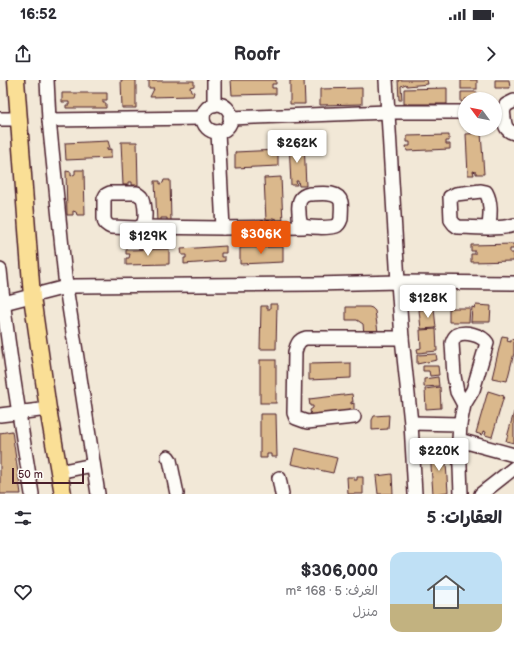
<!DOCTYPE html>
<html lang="ar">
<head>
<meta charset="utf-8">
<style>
	body { margin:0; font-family:"Balsamiq Sans","Playpen Sans Arabic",sans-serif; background:#f2f2f3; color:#2b2b33; direction:rtl; height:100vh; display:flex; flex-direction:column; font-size:15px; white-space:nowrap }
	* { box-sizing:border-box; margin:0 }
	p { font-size:13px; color:#7c7c81 }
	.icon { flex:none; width:22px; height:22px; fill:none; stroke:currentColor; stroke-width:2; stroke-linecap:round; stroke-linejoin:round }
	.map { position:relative; height:414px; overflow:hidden; direction:ltr }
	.details { display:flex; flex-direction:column; background:#fff; flex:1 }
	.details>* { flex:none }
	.needle { width:26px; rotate:302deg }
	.controls { position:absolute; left:458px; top:12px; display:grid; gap:8px }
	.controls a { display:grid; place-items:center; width:44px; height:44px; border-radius:50%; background:#fff; box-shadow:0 1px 3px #0004; font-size:20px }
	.scale { position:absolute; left:12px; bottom:10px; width:72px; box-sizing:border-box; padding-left:4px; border:2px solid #4a1f2b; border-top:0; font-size:11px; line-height:14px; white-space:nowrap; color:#4a1f2b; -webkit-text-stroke:3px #fdfcf7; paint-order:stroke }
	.price { position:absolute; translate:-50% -34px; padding:0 9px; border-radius:4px; background:#fff; color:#222; font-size:13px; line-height:26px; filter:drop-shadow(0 1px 2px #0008) }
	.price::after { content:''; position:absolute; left:50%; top:24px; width:12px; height:9px; margin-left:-6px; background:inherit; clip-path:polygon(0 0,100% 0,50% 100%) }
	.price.selected { background:#ea580c; color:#fff }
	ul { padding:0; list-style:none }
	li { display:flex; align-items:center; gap:12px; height:100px; padding:0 12px }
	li+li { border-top:1px solid #e1e1e2 }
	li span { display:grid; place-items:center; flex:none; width:112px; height:80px; border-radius:12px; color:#555 }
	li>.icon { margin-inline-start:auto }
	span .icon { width:48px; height:48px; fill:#fffc; stroke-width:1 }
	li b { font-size:17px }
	h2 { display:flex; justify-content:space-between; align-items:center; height:48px; padding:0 12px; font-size:17px }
	.status { display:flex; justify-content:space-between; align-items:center; height:28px; padding:0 20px; background:#fff; direction:ltr }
	.status svg { height:11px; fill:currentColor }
	header { display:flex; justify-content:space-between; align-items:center; height:52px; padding:0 12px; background:#fff; font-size:18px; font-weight:700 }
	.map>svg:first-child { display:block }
	.building { fill:#dab88c; stroke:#4a1f2b }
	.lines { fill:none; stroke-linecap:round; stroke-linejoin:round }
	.minor-casing { stroke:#4a1f2b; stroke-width:16 }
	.major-casing { stroke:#4a1f2b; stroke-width:19 }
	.minor { stroke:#fdfcf7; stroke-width:13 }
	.major { stroke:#fadf96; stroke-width:16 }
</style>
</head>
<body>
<div class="status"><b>16:52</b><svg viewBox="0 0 49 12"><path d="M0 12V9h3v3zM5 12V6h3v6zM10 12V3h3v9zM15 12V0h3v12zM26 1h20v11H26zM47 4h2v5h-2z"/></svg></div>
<header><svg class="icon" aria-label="forward" viewBox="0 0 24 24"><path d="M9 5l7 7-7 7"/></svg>Roofr<svg class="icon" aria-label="share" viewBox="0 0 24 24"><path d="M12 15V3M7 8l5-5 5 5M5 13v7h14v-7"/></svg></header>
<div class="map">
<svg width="514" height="414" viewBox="0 0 514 414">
	<rect width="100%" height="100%" fill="#f2e8d7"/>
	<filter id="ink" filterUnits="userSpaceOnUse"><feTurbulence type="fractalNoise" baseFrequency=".025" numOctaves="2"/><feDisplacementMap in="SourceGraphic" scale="8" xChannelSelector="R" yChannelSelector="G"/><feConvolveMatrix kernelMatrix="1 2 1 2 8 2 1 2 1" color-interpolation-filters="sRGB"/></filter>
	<g filter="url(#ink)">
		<g class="building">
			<polygon points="121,0 136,0 136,28 122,28"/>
			<polygon points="231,0 276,0 276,4 272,4 272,8 276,8 276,14 232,15"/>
			<polygon points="290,0 304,0 305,24 290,24"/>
			<polygon points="398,0 427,0 428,4 407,6 406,4 401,6 402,20 399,20"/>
			<rect x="461" y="0" width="16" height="9"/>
			<polygon points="495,0 509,0 510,8 495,8"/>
			<polygon points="149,1 194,1 194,6 190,7 191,11 194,12 193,16 150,17 154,9 149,9"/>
			<polygon points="362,8 362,24 320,25 320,9"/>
			<polygon points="447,8 447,24 404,24 404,9"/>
			<polygon points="461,12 477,12 477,19 465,19 465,22 461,22"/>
			<polygon points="62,13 107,13 107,20 103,20 103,23 106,23 106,28 66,28 66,25 69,25 69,22 62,22"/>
			<polygon points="481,53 484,94 476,94 476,92 473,91 474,95 468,95 466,54"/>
			<polygon points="449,55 449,61 446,61 446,64 450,64 450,69 407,71 406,66 410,66 410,62 407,62 407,56"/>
			<polygon points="295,60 295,65 300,64 299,62 304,62 306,106 299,106 298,101 296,101 297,105 291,105 289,61"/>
			<polygon points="108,61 110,68 107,68 107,70 111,69 111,78 66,80 65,63"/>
			<polygon points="121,62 137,62 138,105 132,105 132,102 128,102 128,105 123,105"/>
			<polygon points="278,70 278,86 235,88 235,72"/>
			<polygon points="75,90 84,90 85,135 77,135 76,132 73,131 73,135 67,135 66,91 71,92 71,96 75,94"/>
			<polygon points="281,97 283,143 276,143 276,139 273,138 273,141 266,141 264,98"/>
			<polygon points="164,100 170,100 171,141 167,141 167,138 161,138 161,142 157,142 155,101 160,101 160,104 163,103"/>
			<polygon points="514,164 514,169 510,169 510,173 514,173 514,181 471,182 471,174 475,174 475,171 471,171 471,165"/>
			<polygon points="226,166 226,173 221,173 221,177 225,177 225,181 184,184 184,178 186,178 186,175 182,175 181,169"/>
			<polygon points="283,167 283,182 240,184 240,168"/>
			<polygon points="169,169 169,184 126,185 126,178 129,178 130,174 126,174 126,170"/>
			<polygon points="270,224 277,224 276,269 260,269 261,226 267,226 267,229 270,229"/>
			<polygon points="476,225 491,226 490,242 471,242 472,227 475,228"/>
			<polygon points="346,227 369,227 372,228 375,231 378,252 364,254 363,244 357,240 346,240"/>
			<polygon points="434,228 436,248 421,249 419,230"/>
			<polygon points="449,228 470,228 469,242 449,242"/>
			<polygon points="436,249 437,271 418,273 417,269 421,268 420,250"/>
			<polygon points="502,256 508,257 507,261 511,262 511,259 514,260 514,273 507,301 492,298"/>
			<polygon points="436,274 437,280 417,284 417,275"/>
			<rect x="260" y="280" width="16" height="43"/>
			<polygon points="351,283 351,298 309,300 309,284"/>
			<polygon points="423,286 438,286 439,295 430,296 429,291 423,291"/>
			<polygon points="438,297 439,306 424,307 424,299"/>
			<polygon points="440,307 441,328 426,329 425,309"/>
			<polygon points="488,311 504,316 492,357 485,355 486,352 483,351 482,355 476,353"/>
			<polygon points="352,314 353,322 351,322 351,324 354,323 354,330 311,336 310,330 313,328 313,326 310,326 309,319"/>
			<polygon points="514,332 514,363 506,361"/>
			<polygon points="260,334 276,334 277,377 271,377 271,374 267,374 267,378 260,378"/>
			<polygon points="389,335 388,349 372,350 372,340 374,336"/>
			<polygon points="12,351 21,414 0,414 0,353"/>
			<polygon points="295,368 337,378 333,393 291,384"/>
			<polygon points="445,369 448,412 433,414 430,371"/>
			<polygon points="392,394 393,414 378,414 376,396"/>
			<polygon points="347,397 354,397 354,400 357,400 357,397 363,397 363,414 348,414"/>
		</g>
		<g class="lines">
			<defs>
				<g id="minor">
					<polyline points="47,0 49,40 66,207 98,414"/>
					<polyline points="214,0 214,25"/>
					<polyline points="386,0 398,202 402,258 411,343 415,414"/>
					<circle cx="217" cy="38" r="14"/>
					<polyline points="495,31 503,31 506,25 514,21"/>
					<path d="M503,31C505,41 503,50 514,53"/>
					<polyline points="230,38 388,32 465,32"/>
					<polyline points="0,39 19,39"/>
					<polyline points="49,40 203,38"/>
					<polyline points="218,52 223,148"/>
					<path d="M110,113H137C139,115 140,115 142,117C145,121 146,137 144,142C143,146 140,147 137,148L111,147L109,146L105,143L104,138V119L106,115Z"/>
					<path d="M309,114C319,114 338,110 341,122C342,127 341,133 341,139C340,142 339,145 336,146C330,148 307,148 302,145C299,141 299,137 299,132C298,123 299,116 309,114Z"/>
					<polyline points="140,147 223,148 304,147"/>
					<path d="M489,147C490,136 492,123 486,112L481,111L456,114L450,117L451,140L454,144L458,147C474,147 500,150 514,145"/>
					<path d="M0,190C7,265 20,339 32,414"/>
					<polyline points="0,224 66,207 75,206 314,204 398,202 514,203"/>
					<polyline points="0,335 48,329"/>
					<path d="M354,337L307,342L296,338L294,333L295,272C297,265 298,260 306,258H402"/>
					<polyline points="411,343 460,344"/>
					<polyline points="459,360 514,375"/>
					<polyline points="168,377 170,380 177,414"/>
					<polyline points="58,392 93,385"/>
					<polyline points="279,398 282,414"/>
					<path d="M461,414L459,360L460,344L464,325L457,312L454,296L452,263C453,260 454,257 457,255C465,251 482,255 487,263L473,310L464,325"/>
					<polyline points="481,414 514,388"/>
				</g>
				<polyline id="major" points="16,0 32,217 48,329 63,414"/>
			</defs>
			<use href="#minor" class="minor-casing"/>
			<use href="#major" class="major-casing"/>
			<use href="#minor" class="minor"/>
			<use href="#major" class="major"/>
		</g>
	</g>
</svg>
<div class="controls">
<a><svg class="needle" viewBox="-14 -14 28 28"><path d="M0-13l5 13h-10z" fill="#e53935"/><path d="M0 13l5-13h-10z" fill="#7c7c81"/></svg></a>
</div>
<div class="scale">50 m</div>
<b class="price" style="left:297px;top:84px">$262K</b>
<b class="price selected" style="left:261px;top:175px">$306K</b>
<b class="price" style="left:148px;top:177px">$129K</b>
<b class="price" style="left:428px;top:239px">$128K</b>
<b class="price" style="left:439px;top:392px">$220K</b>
</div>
<section class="details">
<h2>العقارات: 5<svg class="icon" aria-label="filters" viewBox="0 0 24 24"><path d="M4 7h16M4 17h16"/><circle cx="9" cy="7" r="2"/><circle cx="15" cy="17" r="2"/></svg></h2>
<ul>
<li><span style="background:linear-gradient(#bfe0f5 65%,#c2b280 0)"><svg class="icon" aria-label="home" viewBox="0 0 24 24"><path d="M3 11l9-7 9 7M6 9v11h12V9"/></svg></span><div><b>$306,000</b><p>الغرف: 5 · 168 m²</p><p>منزل</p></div><svg class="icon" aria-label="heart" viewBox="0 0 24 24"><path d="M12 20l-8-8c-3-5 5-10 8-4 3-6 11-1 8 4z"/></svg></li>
</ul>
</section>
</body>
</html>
